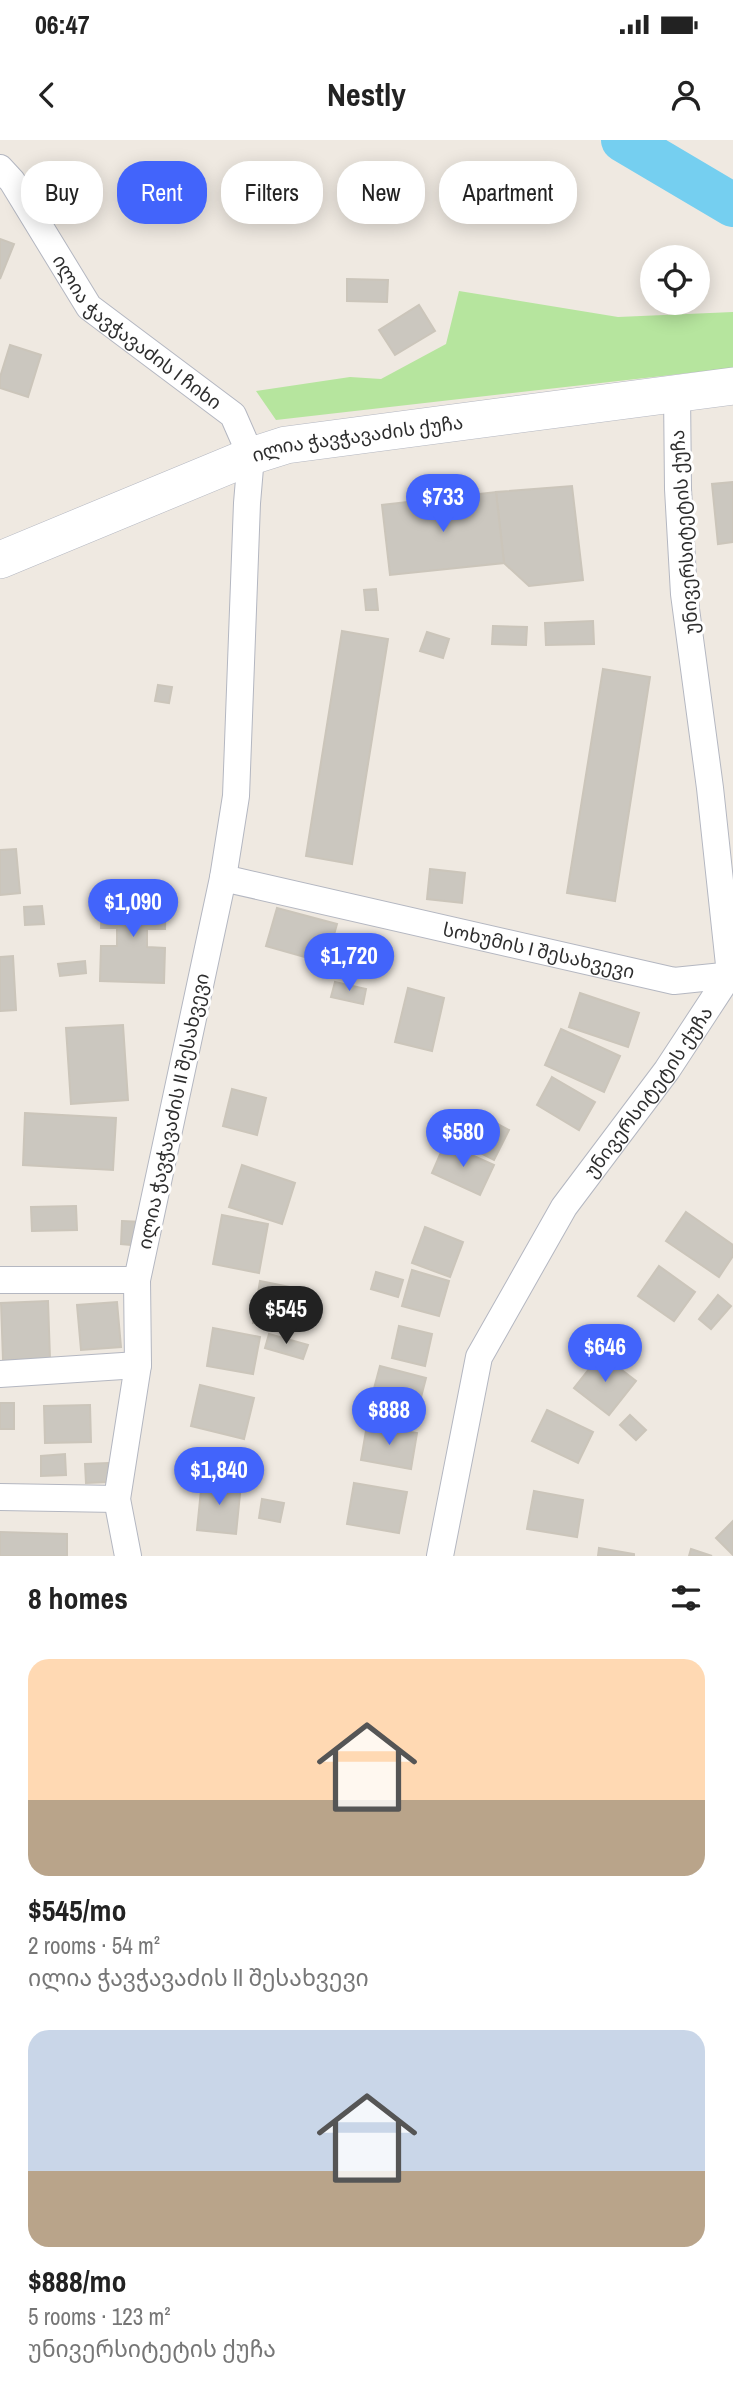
<!DOCTYPE html>
<html lang="en">
<head>
<meta charset="utf-8">
<style>
	body { margin:0; font-family:"Archivo Narrow","Noto Sans Georgian",sans-serif; background:#f6f6f6; color:#222; height:100vh; display:flex; flex-direction:column; font-size:26px; white-space:nowrap }
	* { box-sizing:border-box; margin:0 }
	p { font-size:23px; color:#767676 }
	.icon { flex:none; width:38px; height:38px; fill:none; stroke:currentColor; stroke-width:2; stroke-linecap:round; stroke-linejoin:round }
	.map { position:relative; height:1416px; overflow:hidden }
	.details { display:flex; flex-direction:column; background:#fff; flex:1 }
	.details>* { flex:none }
	.top-card { position:absolute; left:21px; top:21px; width:691px; height:63px; display:flex; gap:14px }
	.buttons { position:absolute; left:640px; top:105px; display:grid; gap:14px }
	.buttons a { display:grid; place-items:center; width:70px; height:70px; border-radius:50%; background:#fff; box-shadow:0 4px 18px #0003; font-size:35px }
	.price { position:absolute; translate:-50% -60px; padding:0 16px; border-radius:24px; background:#4264fb; color:#fff; font-size:23px; line-height:46px; filter:drop-shadow(0 2px 4px #0008) }
	.price::after { content:''; position:absolute; left:50%; top:42px; width:21px; height:16px; margin-left:-10px; background:inherit; clip-path:polygon(0 0,100% 0,50% 100%) }
	.price.active { background:#222; color:#fff }
	ul { padding:0; list-style:none }
	li { display:grid; align-content:center; gap:14px; height:371px; padding:0 28px }
	li span { display:grid; place-items:center; height:217px; border-radius:21px; color:#555 }
	li>.icon { margin-inline-start:auto }
	span .icon { width:126px; height:126px; fill:#fffc; stroke-width:1 }
	li b { font-size:30px }
	h2 { display:flex; justify-content:space-between; align-items:center; height:84px; padding:0 28px; font-size:30px }
	.tag { padding:0 24px; border-radius:28px; background:#fff; box-shadow:0 4px 18px #0003; font-size:24px; line-height:63px }
	.tag.active { background:#4264fb; color:#fff }
	.status { display:flex; justify-content:space-between; align-items:center; height:49px; padding:0 35px; background:#fff; direction:ltr }
	.status svg { height:19px; fill:currentColor }
	header { display:flex; justify-content:space-between; align-items:center; height:91px; padding:0 28px; background:#fff; font-size:32px; font-weight:700 }
	.map>svg:first-child { display:block }
	.green { fill:#b6e59e }
	.lines { fill:none; stroke-linecap:round; stroke-linejoin:round }
	.river { stroke:#75cff0; stroke-width:44 }
	.building { fill:#cbc7bf; stroke:#cbc5ba; stroke-width:2 }
	.street-casing { stroke:#b4b7c1; stroke-width:28 }
	.secondary-casing { stroke:#b4b7c1; stroke-width:38 }
	.street { stroke:#fff; stroke-width:26 }
	.secondary { stroke:#fff; stroke-width:37 }
	.labels { text-anchor:middle; stroke-width:6; stroke-linejoin:round; paint-order:stroke }
	.street-label { font-size:19px; fill:#2e2e2e; stroke:#fff }
</style>
</head>
<body>
<div class="status"><b>06:47</b><svg viewBox="0 0 49 12"><path d="M0 12V9h3v3zM5 12V6h3v6zM10 12V3h3v9zM15 12V0h3v12zM26 1h20v11H26zM47 4h2v5h-2z"/></svg></div>
<header><svg class="icon" aria-label="back" viewBox="0 0 24 24"><path d="M15 5l-7 7 7 7"/></svg>Nestly<svg class="icon" aria-label="person" viewBox="0 0 24 24"><circle cx="12" cy="8" r="4"/><path d="M4 21q1-7 8-7t8 7"/></svg></header>
<div class="map">
<svg width="733" height="1416" viewBox="0 0 733 1416">
	<rect width="100%" height="100%" fill="#efe9e1"/>
	<polygon class="green" points="459,151 618,177 733,172 733,228 276,280 256,251 350,237 381,239 446,204"/>
	<g class="lines">
		<polyline class="river" points="623,0 733,65"/>
	</g>
	<g class="building">
		<polygon points="0,99 14,104 0,139"/>
		<polygon points="347,139 388,140 387,162 347,161"/>
		<polygon points="419,165 435,191 395,215 379,190"/>
		<polygon points="10,205 41,215 28,257 0,248 0,237"/>
		<polygon points="733,342 733,402 718,404 712,344"/>
		<polygon points="572,346 583,440 529,446 504,423 496,352"/>
		<polygon points="496,352 504,423 390,435 382,365"/>
		<polygon points="376,449 378,470 366,470 364,450"/>
		<polygon points="593,481 594,504 546,505 545,483"/>
		<polygon points="493,486 527,487 526,505 492,504"/>
		<polygon points="342,491 388,499 352,724 306,716"/>
		<polygon points="427,492 449,499 443,518 420,511"/>
		<polygon points="603,529 650,537 615,761 567,753"/>
		<polygon points="158,545 172,547 169,563 155,561"/>
		<polygon points="16,709 20,753 0,755 0,710"/>
		<polygon points="430,729 465,733 462,763 427,759"/>
		<polygon points="102,754 166,756 165,789 147,789 147,807 165,808 164,843 100,841 101,806 117,806 117,788 101,788"/>
		<polygon points="42,766 44,784 25,785 24,767"/>
		<polygon points="277,768 337,784 326,823 266,806"/>
		<polygon points="13,816 16,870 0,871 0,817"/>
		<polygon points="85,821 86,833 60,836 58,824"/>
		<polygon points="335,842 366,849 363,864 331,857"/>
		<polygon points="408,848 444,858 432,911 395,902"/>
		<polygon points="580,853 639,873 628,907 569,887"/>
		<polygon points="123,885 128,960 71,964 66,888"/>
		<polygon points="561,889 620,916 604,952 545,925"/>
		<polygon points="552,937 595,962 579,990 537,965"/>
		<polygon points="232,949 266,958 257,995 223,986"/>
		<polygon points="25,973 116,978 113,1030 23,1025"/>
		<polygon points="477,973 509,990 494,1020 461,1003"/>
		<polygon points="442,978 468,991 461,1003 436,990"/>
		<polygon points="445,1003 494,1025 480,1055 432,1033"/>
		<polygon points="242,1025 295,1043 282,1084 229,1067"/>
		<polygon points="76,1066 77,1090 32,1091 31,1067"/>
		<polygon points="686,1072 733,1105 733,1116 719,1137 666,1101"/>
		<polygon points="222,1075 268,1084 259,1133 213,1124"/>
		<polygon points="122,1081 143,1082 142,1106 121,1104"/>
		<polygon points="425,1087 463,1102 450,1137 412,1123"/>
		<polygon points="659,1126 695,1152 674,1181 638,1156"/>
		<polygon points="412,1130 449,1141 439,1176 402,1166"/>
		<polygon points="376,1132 403,1140 398,1157 371,1149"/>
		<polygon points="260,1141 290,1147 283,1189 253,1183"/>
		<polygon points="718,1155 731,1166 711,1189 699,1179"/>
		<polygon points="48,1161 50,1219 3,1220 1,1163"/>
		<polygon points="117,1162 121,1207 81,1210 77,1165"/>
		<polygon points="399,1186 432,1194 425,1226 392,1218"/>
		<polygon points="213,1188 260,1197 253,1234 207,1226"/>
		<polygon points="269,1194 308,1205 303,1219 265,1208"/>
		<polygon points="601,1214 636,1241 609,1275 574,1248"/>
		<polygon points="380,1226 426,1238 418,1269 372,1256"/>
		<polygon points="200,1245 254,1258 244,1299 191,1286"/>
		<rect x="0" y="1263" width="14" height="26"/>
		<polygon points="90,1265 91,1302 45,1303 44,1266"/>
		<polygon points="547,1270 593,1292 578,1323 532,1301"/>
		<polygon points="630,1275 646,1290 636,1300 620,1285"/>
		<polygon points="367,1285 417,1293 411,1329 361,1320"/>
		<polygon points="65,1314 66,1335 41,1336 41,1316"/>
		<polygon points="108,1323 109,1342 86,1343 85,1324"/>
		<polygon points="202,1340 241,1344 236,1394 197,1390"/>
		<polygon points="354,1343 407,1352 399,1393 347,1384"/>
		<polygon points="534,1351 583,1360 577,1397 527,1389"/>
		<polygon points="262,1359 284,1363 280,1382 259,1378"/>
		<polygon points="733,1381 733,1415 716,1398"/>
		<polygon points="0,1392 67,1394 67,1416 0,1416"/>
		<polygon points="599,1408 634,1414 634,1416 598,1416"/>
		<polygon points="691,1409 712,1416 689,1416"/>
	</g>
	<g class="lines">
		<defs>
			<g id="street">
				<path id="s1" d="M0,28L12,41L89,167L233,275L251,316L247,363L236,656L223,738L137,1140L138,1225L117,1359L128,1416"/>
				<path id="s2" d="M223,738L674,841L733,835"/>
				<polyline points="0,1140 137,1140"/>
				<polyline points="0,1234 138,1225"/>
				<polyline points="0,1357 117,1359"/>
				<path id="s3" d="M440,1416L479,1217L564,1067L667,930L730,834L710,648L684,454L678,349L677,252"/>
			</g>
			<g id="secondary">
				<path id="s4" d="M0,420L251,316L286,305L733,246"/>
			</g>
		</defs>
		<use href="#street" class="street-casing"/>
		<use href="#secondary" class="secondary-casing"/>
		<use href="#street" class="street"/>
		<use href="#secondary" class="secondary"/>
	</g>
	<g class="labels">
		<g class="street-label">
			<text dy="7" stroke="none"><textPath href="#s1" startOffset="217">ილია ჭავჭავაძის I ჩიხი</textPath></text>
			<text dy="7" stroke="none"><textPath href="#s4" startOffset="380">ილია ჭავჭავაძის ქუჩა</textPath></text>
			<text transform="translate(684 392) rotate(-94)" y="7">უნივერსიტეტის ქუჩა</text>
			<text dy="7" stroke="none"><textPath href="#s2" startOffset="324">სოხუმის I შესახვევი</textPath></text>
			<text dy="7" stroke="none"><textPath href="#s3" startOffset="518">უნივერსიტეტის ქუჩა</textPath></text>
			<text transform="translate(173 971) rotate(-78)" y="7">ილია ჭავჭავაძის II შესახვევი</text>
		</g>
	</g>
</svg>
<div class="buttons">
<a><svg class="icon" aria-label="locate" viewBox="0 0 24 24"><circle cx="12" cy="12" r="6"/><path d="M12 2v4M12 18v4M2 12h4M18 12h4"/></svg></a>
</div>
<b class="price" style="left:443px;top:394px">$733</b>
<b class="price" style="left:133px;top:799px">$1,090</b>
<b class="price" style="left:349px;top:853px">$1,720</b>
<b class="price" style="left:463px;top:1029px">$580</b>
<b class="price active" style="left:286px;top:1206px">$545</b>
<b class="price" style="left:605px;top:1244px">$646</b>
<b class="price" style="left:389px;top:1307px">$888</b>
<b class="price" style="left:219px;top:1367px">$1,840</b>
<div class="top-card">
<a class="tag">Buy</a>
<a class="tag active">Rent</a>
<a class="tag">Filters</a>
<a class="tag">New</a>
<a class="tag">Apartment</a>
</div>
</div>
<section class="details">
<h2>8 homes<svg class="icon" aria-label="filters" viewBox="0 0 24 24"><path d="M4 7h16M4 17h16"/><circle cx="9" cy="7" r="2"/><circle cx="15" cy="17" r="2"/></svg></h2>
<ul>
<li><span style="background:linear-gradient(#ffd9b3 65%,#b9a48a 0)"><svg class="icon" aria-label="home" viewBox="0 0 24 24"><path d="M3 11l9-7 9 7M6 9v11h12V9"/></svg></span><div><b>$545/mo</b><p>2 rooms · 54 m²</p><p>ილია ჭავჭავაძის II შესახვევი</p></div></li>
<li><span style="background:linear-gradient(#c9d6e8 65%,#b9a48a 0)"><svg class="icon" aria-label="home" viewBox="0 0 24 24"><path d="M3 11l9-7 9 7M6 9v11h12V9"/></svg></span><div><b>$888/mo</b><p>5 rooms · 123 m²</p><p>უნივერსიტეტის ქუჩა</p></div></li>
</ul>
</section>
</body>
</html>
